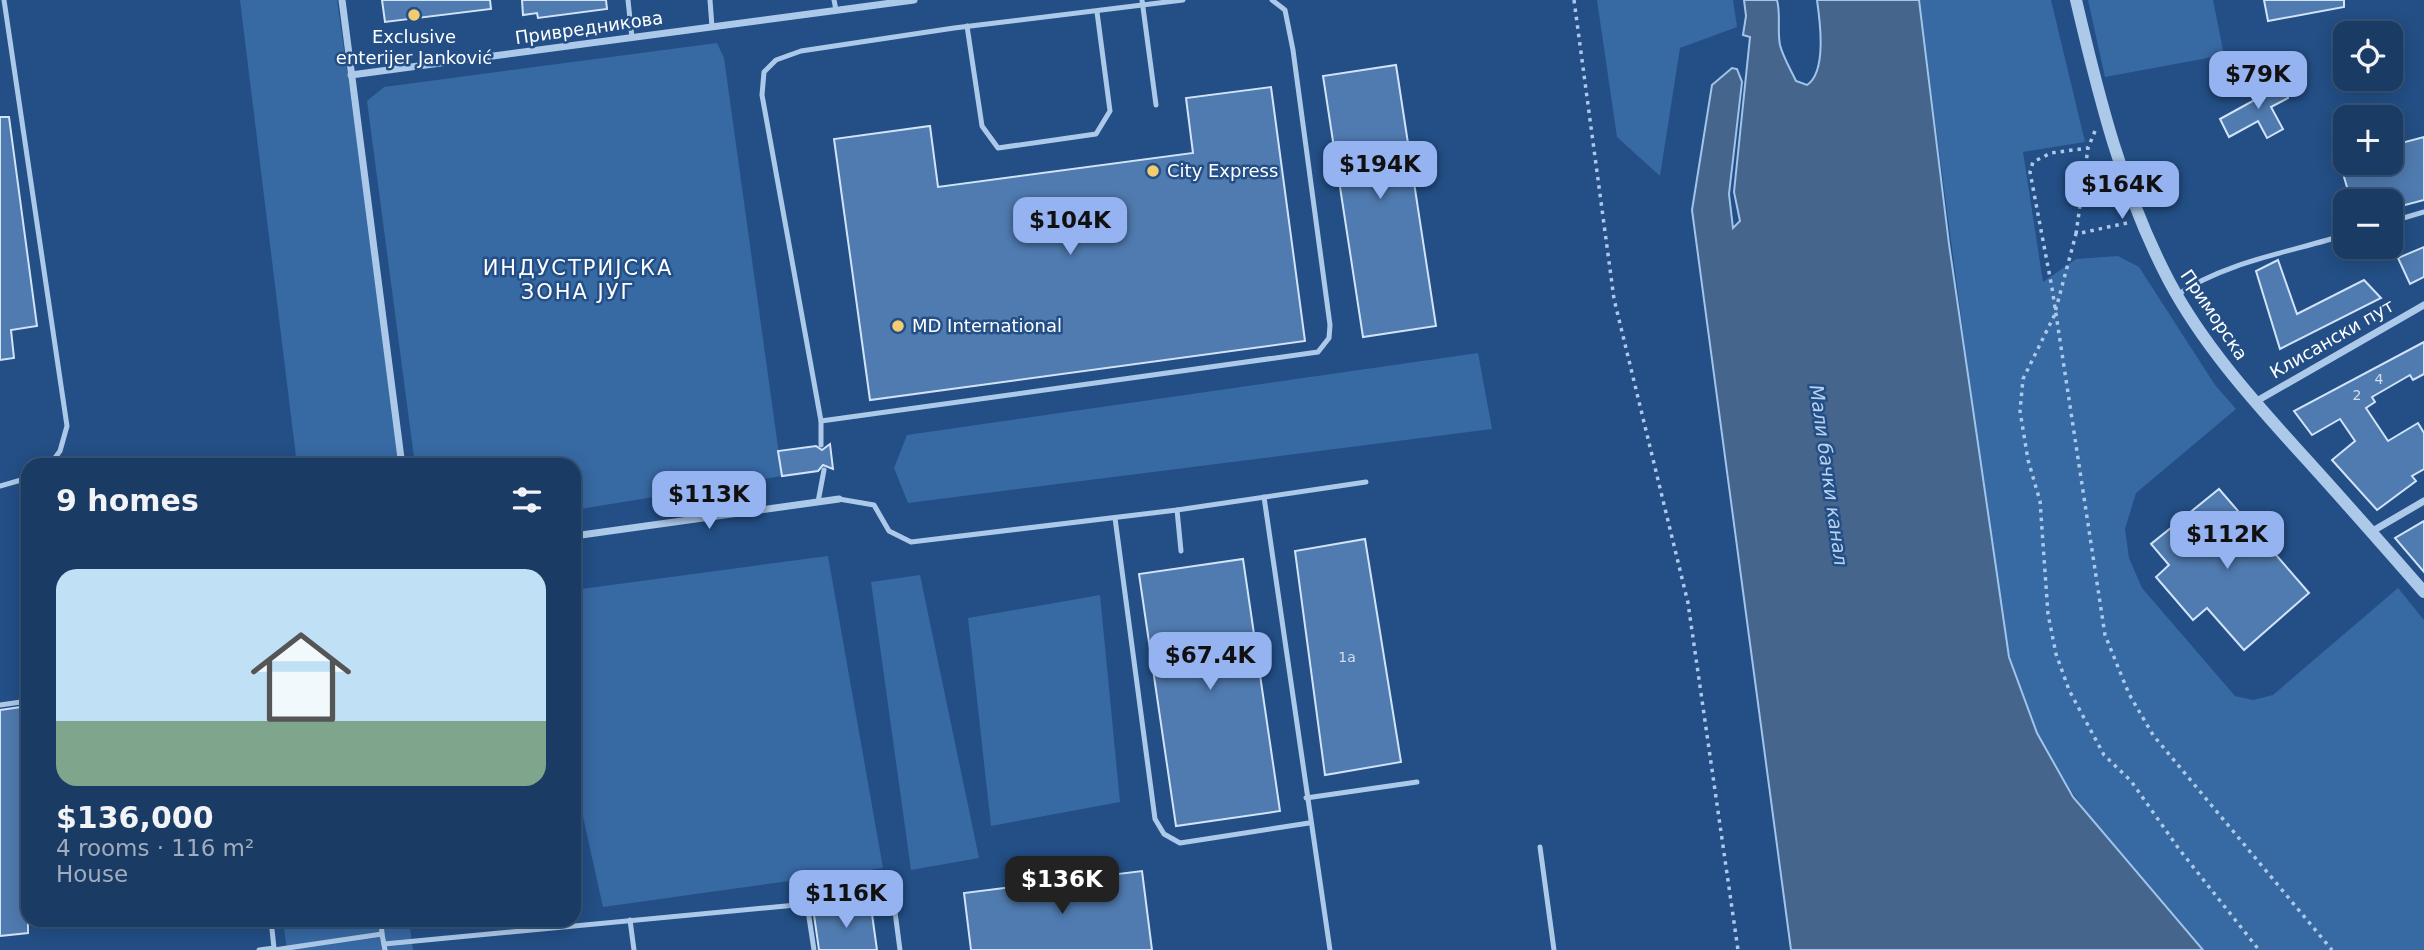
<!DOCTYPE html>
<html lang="en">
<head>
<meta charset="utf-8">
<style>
	body { margin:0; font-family:"DejaVu Sans",sans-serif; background:#27466d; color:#f1f3f6; height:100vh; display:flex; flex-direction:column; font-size:26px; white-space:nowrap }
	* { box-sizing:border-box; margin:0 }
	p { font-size:23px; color:#9fadbf }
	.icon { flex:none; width:38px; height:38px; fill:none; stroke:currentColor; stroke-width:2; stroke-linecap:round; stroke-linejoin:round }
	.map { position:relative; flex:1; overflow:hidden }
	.details { position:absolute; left:21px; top:458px; width:560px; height:469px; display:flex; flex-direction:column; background:#1a3b64; border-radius:21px; box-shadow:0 4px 18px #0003,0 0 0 2px #385578 }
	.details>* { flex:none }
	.fabs { position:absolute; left:2333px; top:21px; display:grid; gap:14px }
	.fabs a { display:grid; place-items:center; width:70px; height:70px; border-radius:14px; background:#1a3b64; box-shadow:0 4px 18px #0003,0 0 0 2px #385578; font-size:35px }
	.price { position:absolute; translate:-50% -60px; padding:0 16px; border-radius:14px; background:#95b2f1; color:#111; font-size:23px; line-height:46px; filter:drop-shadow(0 2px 4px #0008) }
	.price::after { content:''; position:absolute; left:50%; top:42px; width:21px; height:16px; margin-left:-10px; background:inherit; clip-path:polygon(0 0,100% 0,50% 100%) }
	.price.on { background:#222; color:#fff }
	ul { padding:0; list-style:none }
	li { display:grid; align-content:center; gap:14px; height:371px; padding:0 35px }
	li+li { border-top:2px solid #385578 }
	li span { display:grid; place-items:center; height:217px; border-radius:21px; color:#555 }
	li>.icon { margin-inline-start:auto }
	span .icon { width:126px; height:126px; fill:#fffc; stroke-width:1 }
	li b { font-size:30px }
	h2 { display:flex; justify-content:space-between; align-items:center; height:84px; padding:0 35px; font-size:30px }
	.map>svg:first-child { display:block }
	.green { fill:#3769a3 }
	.water { fill:#45658c; stroke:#a1c4ea; stroke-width:2 }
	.building { fill:#507bb0; stroke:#d1e3f7; stroke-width:2 }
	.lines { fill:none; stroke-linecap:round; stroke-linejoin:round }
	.path { stroke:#adc9e9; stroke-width:3.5; stroke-dasharray:3.5 5; stroke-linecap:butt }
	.service { stroke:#adc9e9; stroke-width:5 }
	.minor { stroke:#adc9e9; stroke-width:7 }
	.tertiary { stroke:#adc9e9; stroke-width:12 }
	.poi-dot { fill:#f4cc70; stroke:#234f86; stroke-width:2.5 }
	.labels { text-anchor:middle; stroke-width:5; stroke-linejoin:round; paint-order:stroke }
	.number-label { font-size:14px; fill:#d3deeb }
	.street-label { font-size:18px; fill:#fff; stroke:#234f86 }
	.poi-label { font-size:18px; fill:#fff; stroke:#234f86; text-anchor:start }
	.water-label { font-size:19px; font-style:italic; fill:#b9d3f0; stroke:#234f86 }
	.quarter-label { font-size:21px; letter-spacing:2px; fill:#fff; stroke:#234f86 }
</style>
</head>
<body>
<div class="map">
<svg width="2424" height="950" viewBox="0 0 2424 950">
	<rect width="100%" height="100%" fill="#234f86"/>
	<g class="green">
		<polygon points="240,0 337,0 403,465 297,465"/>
		<polygon points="1597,0 1733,0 1737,27 1680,48 1660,176 1617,137"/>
		<path d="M1919,0H2051L2085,142L2023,152L2043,282L2076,259L2118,256L2139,267L2215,385L2236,409L2136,493L2125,529L2129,558L2142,588L2235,696L2253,700L2273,695L2398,588L2424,620V950H2203C2145,881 2078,815 2038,735C2017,693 2007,647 1999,602Z"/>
		<polygon points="2088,0 2213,0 2224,55 2105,77"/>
		<polygon points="717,43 724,58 782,476 574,510 574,466 415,465 367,101 384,87"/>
		<polygon points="1478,353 1492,429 908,503 894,468 907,435"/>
		<polygon points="828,556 883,868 603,907 574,776 574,590"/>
		<polygon points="920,575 979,858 911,870 871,582"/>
		<polygon points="1100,595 1120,802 991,826 968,618"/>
		<polygon points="283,921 409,921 413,950 287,950"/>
	</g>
	<path class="water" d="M1744,0H1777C1781,15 1777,29 1780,45C1783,57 1791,70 1796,81L1807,85C1827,72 1820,21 1817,0H1919L1949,244L2009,657L2037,733L2073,797L2203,950H1791L1692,210L1712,85L1732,68L1737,69L1742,82L1729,194L1733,228L1740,221L1734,192L1750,37L1743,35L1746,16Z"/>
	<g class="building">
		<polygon points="382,0 490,0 491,9 385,22"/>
		<polygon points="522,0 606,0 607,9 538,18 537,13 523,15"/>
		<polygon points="2264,0 2344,0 2344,7 2268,21"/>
		<polygon points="1396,65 1436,326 1363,337 1323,76"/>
		<polygon points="2276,76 2288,98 2271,107 2283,129 2267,138 2258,121 2229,137 2220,119 2260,97 2255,87"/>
		<polygon points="1271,87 1305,341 870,400 834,139 930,126 938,187 1193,153 1186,98"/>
		<polygon points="0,117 9,117 37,326 11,330 14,358 0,360"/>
		<polygon points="2424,137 2424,200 2390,209 2390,201 2351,201 2340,163 2390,163 2390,146"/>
		<polygon points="2424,247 2424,277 2410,284 2398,258"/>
		<polygon points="2278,260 2297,314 2364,280 2381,298 2280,349 2256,271"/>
		<polygon points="2424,342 2424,374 2413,380 2410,375 2372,397 2375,402 2366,408 2388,441 2418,423 2424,433 2424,469 2412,476 2416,481 2377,510 2332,460 2355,441 2340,419 2312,435 2294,411"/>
		<polygon points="830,444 833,469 823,465 818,471 782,476 778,451 816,446 822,450"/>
		<polygon points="2219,489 2309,593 2244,650 2207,608 2193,620 2156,577 2169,565 2151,544"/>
		<polygon points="2424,521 2424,572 2395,538"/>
		<polygon points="1365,539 1401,762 1325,775 1295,551"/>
		<polygon points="1243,559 1280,811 1176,826 1139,574"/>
		<polygon points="28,706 28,933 0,936 0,710"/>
		<polygon points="1142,871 1152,950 971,950 964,893"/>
		<polygon points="871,907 877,950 819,950 814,915"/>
	</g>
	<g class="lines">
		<g class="path">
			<polyline points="1574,0 1614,299 1688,603 1738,950"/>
			<polyline points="2095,131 2088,148 2051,153 2033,162 2030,172 2052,288 2105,635 2129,694 2153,735 2332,950"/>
			<polyline points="2127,223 2076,234 2054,316 2023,379 2020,411 2028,460 2040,501 2048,614 2056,654 2069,690 2104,755 2131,781 2179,849 2259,950"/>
			<polyline points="2076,234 2088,148"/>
		</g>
		<g class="service">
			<polyline points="4,0 67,426 60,451 49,466"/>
			<polyline points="628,0 632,38"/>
			<polyline points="710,0 712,27"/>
			<polyline points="834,0 836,10"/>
			<polyline points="1142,0 1156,105"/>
			<polyline points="1183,0 954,28 801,51 776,60 764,72 762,95 821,421 1318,352 1329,338 1330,325 1293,50 1285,10 1272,0"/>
			<polyline points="967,26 982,126 998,148 1096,134 1110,111 1097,12"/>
			<polyline points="2390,222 2424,212"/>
			<path d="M2177,295C2225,262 2290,252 2345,235"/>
			<polyline points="821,445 821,421"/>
			<polyline points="0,486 28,478"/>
			<polyline points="1264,497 1330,950"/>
			<polyline points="839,499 874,505 889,531 911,542 1177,510 1366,482"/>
			<polyline points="818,502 824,470"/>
			<polyline points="1177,510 1181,551"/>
			<polyline points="1115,518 1155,819 1164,834 1180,843 1309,823"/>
			<polyline points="0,705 28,701"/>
			<polyline points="1306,798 1417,782"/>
			<polyline points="1540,847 1554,950"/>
			<polyline points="807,904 892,889 900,950"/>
			<polyline points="381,920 382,934"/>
			<polyline points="630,920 634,950"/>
			<polyline points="384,944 807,904 814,950"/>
			<polyline points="259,950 274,948 271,920"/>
			<polyline points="274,950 382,934 385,950"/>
		</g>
		<g class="minor">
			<polyline points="342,0 402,466"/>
			<polyline points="351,75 914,0"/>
			<polyline points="2255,402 2424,305"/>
			<polyline points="2371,532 2424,501"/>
			<polyline points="574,536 839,499"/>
		</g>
		<path class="tertiary" d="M2076,0C2099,98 2122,191 2169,281C2202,343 2250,397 2297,449C2340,496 2382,544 2424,592"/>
	</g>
	<g class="poi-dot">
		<circle cx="414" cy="15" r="7"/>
		<circle cx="1153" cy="171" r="7"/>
		<circle cx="898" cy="326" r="7"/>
	</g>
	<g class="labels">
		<g class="number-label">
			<text x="2379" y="384">4</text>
			<text x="2357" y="400">2</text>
			<text x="1347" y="662">1a</text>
		</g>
		<g class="street-label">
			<text transform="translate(589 28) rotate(-8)" y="6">Привредникова</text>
			<text transform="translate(2214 315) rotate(56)" y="6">Приморска</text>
			<text transform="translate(2332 339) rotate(-30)" y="6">Клисански пут</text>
		</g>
		<g class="poi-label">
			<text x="414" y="43" text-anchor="middle">Exclusive<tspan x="414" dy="21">enterijer Janković</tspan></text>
			<text x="1167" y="177">City Express</text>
			<text x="912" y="332">MD International</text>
		</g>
		<g class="water-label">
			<text transform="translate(1829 475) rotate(82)" y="7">Мали бачки канал</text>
		</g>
		<g class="quarter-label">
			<text x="578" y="275">ИНДУСТРИЈСКА<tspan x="578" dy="24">ЗОНА ЈУГ</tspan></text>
		</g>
	</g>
</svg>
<div class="fabs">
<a><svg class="icon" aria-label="locate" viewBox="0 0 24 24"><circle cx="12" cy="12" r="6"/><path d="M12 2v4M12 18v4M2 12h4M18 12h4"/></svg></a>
<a>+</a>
<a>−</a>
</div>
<b class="price" style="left:2258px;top:111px">$79K</b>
<b class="price" style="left:1380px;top:201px">$194K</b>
<b class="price" style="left:2122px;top:221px">$164K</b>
<b class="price" style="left:1070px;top:257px">$104K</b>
<b class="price" style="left:709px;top:531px">$113K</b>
<b class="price" style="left:2227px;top:571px">$112K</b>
<b class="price" style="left:1210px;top:692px">$67.4K</b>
<b class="price on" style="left:1062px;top:916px">$136K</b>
<b class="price" style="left:846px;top:930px">$116K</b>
<section class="details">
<h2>9 homes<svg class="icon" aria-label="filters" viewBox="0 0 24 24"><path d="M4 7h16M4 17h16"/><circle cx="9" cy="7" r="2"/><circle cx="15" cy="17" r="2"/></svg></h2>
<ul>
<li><span style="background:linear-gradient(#bfe0f5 70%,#7fa58c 0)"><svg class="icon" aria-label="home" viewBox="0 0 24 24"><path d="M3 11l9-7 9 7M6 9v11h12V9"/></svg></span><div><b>$136,000</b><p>4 rooms · 116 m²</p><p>House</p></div></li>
</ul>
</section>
</div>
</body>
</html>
